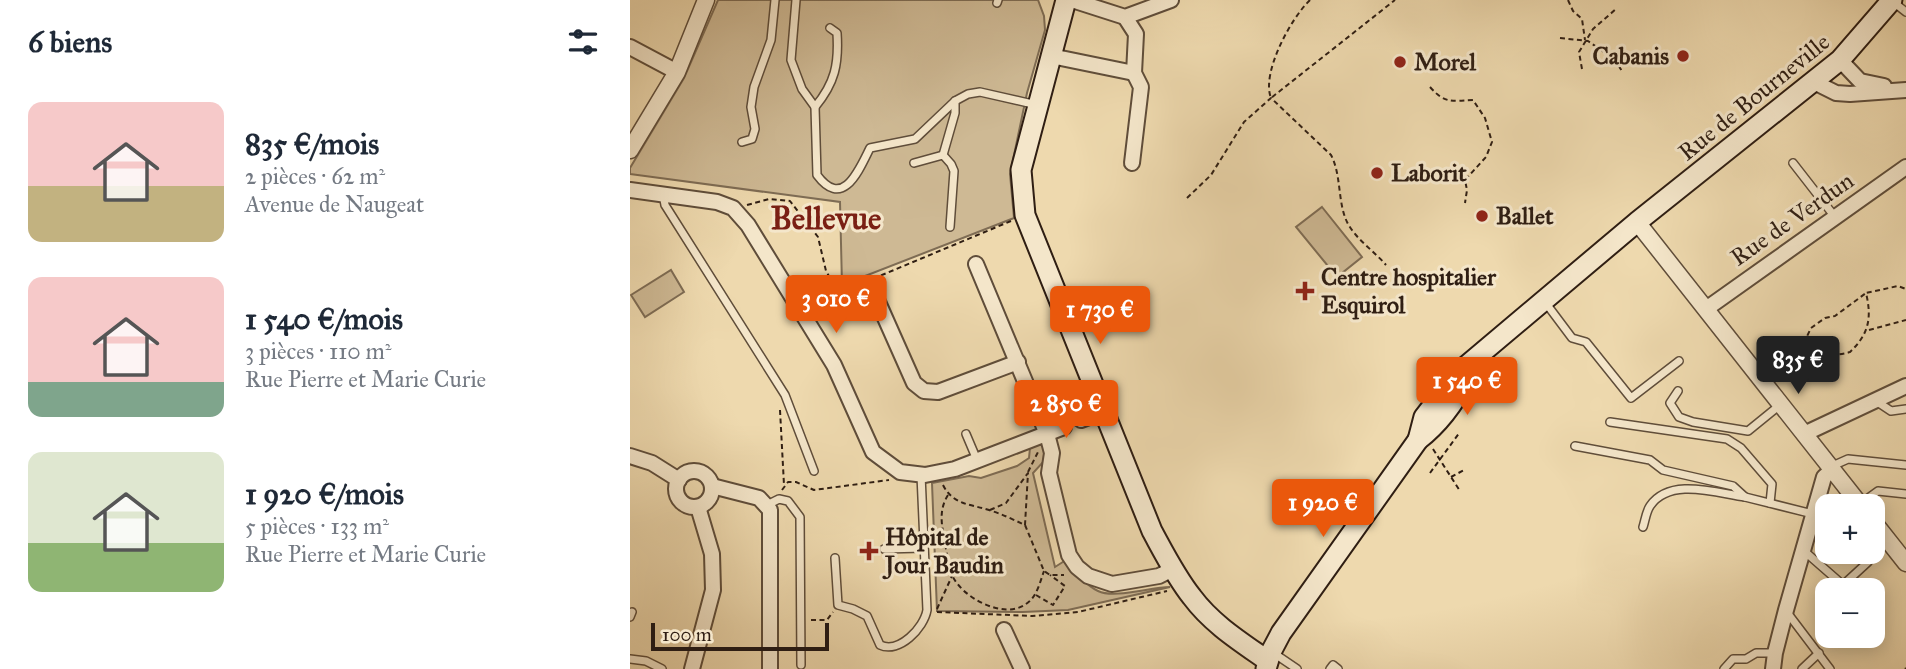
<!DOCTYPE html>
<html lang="fr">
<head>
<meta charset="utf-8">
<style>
	body { margin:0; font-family:"IM FELL Great Primer",serif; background:#f2f2f3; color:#1f2937; height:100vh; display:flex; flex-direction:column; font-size:26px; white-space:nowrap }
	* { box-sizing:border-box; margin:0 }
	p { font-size:23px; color:#747a83 }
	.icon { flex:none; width:38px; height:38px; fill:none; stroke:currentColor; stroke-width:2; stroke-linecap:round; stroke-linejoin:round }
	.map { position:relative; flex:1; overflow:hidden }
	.side { display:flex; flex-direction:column; background:#fff; width:630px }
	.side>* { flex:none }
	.controls { position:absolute; left:1185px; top:494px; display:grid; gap:14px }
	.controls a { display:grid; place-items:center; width:70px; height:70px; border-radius:14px; background:#fff; box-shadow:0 4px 18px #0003; font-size:35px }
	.scale { position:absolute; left:21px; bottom:18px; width:178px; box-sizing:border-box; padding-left:7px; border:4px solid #2f1e13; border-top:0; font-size:19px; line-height:24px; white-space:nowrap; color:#2f1e13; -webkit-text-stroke:5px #f4e6ca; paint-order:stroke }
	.price { position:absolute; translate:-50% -60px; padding:0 16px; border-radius:7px; background:#ea580c; color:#fff; font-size:23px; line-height:46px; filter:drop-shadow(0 2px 4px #0008) }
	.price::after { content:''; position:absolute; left:50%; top:42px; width:21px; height:16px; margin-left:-10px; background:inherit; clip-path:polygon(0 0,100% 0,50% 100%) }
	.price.current { background:#222; color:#fff }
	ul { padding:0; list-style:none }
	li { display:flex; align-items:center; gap:21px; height:175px; padding:0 28px }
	li span { display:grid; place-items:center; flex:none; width:196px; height:140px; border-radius:14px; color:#555 }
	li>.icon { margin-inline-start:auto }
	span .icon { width:84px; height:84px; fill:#fffc; stroke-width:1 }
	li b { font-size:30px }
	h2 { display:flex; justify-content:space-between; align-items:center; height:84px; padding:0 28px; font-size:30px }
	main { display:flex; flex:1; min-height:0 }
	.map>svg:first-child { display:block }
	.green { fill:#ceb994; stroke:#7e6c54; stroke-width:2 }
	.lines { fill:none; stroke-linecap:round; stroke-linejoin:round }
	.service-casing { stroke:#5f4d3a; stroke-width:10 }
	.minor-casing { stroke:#5f4d3a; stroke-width:18 }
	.tertiary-casing { stroke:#5f4d3a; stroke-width:19 }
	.secondary-casing { stroke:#2f1e13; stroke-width:23 }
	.path { stroke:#2f1e13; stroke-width:2; stroke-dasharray:5 3.5; stroke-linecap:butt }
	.service { stroke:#f4e6ca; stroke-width:7 }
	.minor { stroke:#f4e6ca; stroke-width:14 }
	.tertiary { stroke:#f4e6ca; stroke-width:16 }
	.secondary { stroke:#f4e6ca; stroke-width:19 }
	.poi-dot { fill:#8f2418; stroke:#f4e6ca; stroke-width:2.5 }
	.labels { text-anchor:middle; stroke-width:6; stroke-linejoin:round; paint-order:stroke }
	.poi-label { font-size:24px; font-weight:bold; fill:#2f1e13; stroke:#f4e6ca; text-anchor:start }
	.street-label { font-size:24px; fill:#2f1e13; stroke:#f4e6ca }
	.district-label { font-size:32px; font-weight:bold; fill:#7a1f14; stroke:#f4e6ca }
</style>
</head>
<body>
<main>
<section class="side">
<h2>6 biens<svg class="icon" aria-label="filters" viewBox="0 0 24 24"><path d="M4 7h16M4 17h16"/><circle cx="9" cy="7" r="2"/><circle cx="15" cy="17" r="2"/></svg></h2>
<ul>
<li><span style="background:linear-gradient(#f6c9c9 60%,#c2b280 0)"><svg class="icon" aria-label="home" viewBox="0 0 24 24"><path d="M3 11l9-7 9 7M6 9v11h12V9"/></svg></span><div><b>835 €/mois</b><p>2 pièces · 62 m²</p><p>Avenue de Naugeat</p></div></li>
<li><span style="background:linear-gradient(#f6c9c9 75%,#7fa58c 0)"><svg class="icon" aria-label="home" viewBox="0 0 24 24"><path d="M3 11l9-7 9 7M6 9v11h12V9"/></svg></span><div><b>1 540 €/mois</b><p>3 pièces · 110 m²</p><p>Rue Pierre et Marie Curie</p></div></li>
<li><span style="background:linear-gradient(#dfe7d0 65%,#8fb573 0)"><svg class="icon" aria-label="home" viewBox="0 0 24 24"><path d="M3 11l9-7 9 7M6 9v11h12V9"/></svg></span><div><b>1 920 €/mois</b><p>5 pièces · 133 m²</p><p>Rue Pierre et Marie Curie</p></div></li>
</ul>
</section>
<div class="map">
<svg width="1276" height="669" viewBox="0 0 1276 669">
	<rect width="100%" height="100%" fill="#eed9ae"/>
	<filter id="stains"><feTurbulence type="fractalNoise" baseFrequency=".00286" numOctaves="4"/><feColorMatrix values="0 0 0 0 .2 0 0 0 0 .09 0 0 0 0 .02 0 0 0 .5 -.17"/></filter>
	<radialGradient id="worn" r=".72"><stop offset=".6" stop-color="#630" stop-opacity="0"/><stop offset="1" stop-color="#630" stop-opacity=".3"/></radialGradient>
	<g class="green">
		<polygon points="88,0 408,0 414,16 415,30 397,93 380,174 384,218 212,285 210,202 0,174 0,168 54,78"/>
		<polygon points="692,207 732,257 707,277 666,227"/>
		<polygon points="41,270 54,292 15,317 1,295"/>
		<path d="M409,444L414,447L415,460L403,473L425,567L436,560C445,571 455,585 468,591C485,599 520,587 540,587L438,610L393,612L307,611L302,483L339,476L351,478L387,466L399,458L400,448Z"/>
	</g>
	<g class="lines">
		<defs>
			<g id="service">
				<path d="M166,0L161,60L172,89L185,107C205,83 209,64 207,33L200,28"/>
				<polyline points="1262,1 1276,12"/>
				<polyline points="367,3 368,0"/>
				<path d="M185,107L187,175C213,210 229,170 240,148L285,139L325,101L338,94L350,92L407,105"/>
				<polyline points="112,142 122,139 125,129 121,107 124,87 141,40 145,0"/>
				<polyline points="313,155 325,113 325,101"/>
				<polyline points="284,163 313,155 321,164 324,171 320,227"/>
				<polyline points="1163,163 1205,217"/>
				<polyline points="33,194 35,205 155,395 184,471"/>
				<polyline points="915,302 942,338 956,342 1001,398 1049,361"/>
				<polyline points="1048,391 1040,403 1049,417 1063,422 1118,431 1150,405"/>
				<polyline points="1246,401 1261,411 1276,409"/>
				<polyline points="980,422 1097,439 1111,448 1142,484 1140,503"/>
				<polyline points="336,434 347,460"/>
				<polyline points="945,446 1020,460 1033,470 1103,486 1115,497 1183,514"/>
				<polyline points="1200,467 1218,459 1276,465"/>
				<polyline points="1230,504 1248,491 1276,494"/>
				<polyline points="137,505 149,499 158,501 170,517 171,665"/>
				<polyline points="1186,505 1197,517"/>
				<path d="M1013,527C1015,521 1016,512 1020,506C1040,477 1086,493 1115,497"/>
				<polyline points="254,549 293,548"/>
				<polyline points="1173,550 1213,585 1238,562 1228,551"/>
				<path d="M205,558L208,605L223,609L237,616L250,645C269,654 294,628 297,610L291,475"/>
				<polyline points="1156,611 1200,669"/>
				<polyline points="0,617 2,612"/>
				<polyline points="642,652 667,669"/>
				<polyline points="0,659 16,661 32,669"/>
				<polyline points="700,669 703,665 708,669"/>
				<polyline points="1094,669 1103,659 1116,659 1126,653 1145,653"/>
				<polyline points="1172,669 1189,653"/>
			</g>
			<g id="minor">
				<polyline points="442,0 495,17 541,0"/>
				<polyline points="495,17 506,34 504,73 511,87 502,163"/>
				<polyline points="0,47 47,72"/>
				<polyline points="421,56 504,73"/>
				<polyline points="1210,60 1230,81 1254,86"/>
				<polyline points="1184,82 1206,93 1220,94 1276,90"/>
				<polyline points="0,190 87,202 103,208 118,225 204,365 243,452 270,472 295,475 325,469 434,427"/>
				<polyline points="346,264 417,434 422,453 419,473 439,555 447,567 458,576 482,584 529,576 543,569"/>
				<polyline points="248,302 284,383 294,391 308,392 388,362"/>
				<polyline points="1076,309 1276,167"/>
				<polyline points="451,420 474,411"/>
				<polyline points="1174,434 1276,386"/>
				<polyline points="0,456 22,463 49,480"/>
				<circle cx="64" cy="489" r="18"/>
				<polyline points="82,486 129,498 140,510 140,669"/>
				<polyline points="374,630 392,669"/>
				<polyline points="62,669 83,590 82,554 68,507"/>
				<polyline points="1143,669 1145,653 1156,610 1194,477 1202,470"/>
			</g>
			<g id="tertiary">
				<polyline points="0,150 47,72 76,0"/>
				<polyline points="1007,222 1231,506"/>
				<polyline points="1242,520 1276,563"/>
			</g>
			<g id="secondary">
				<path d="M436,0L391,170L395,215L522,531C534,553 546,577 562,597C582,624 611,642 638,661"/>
				<polyline points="788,440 794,417 829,372 1007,222 1210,60 1262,0"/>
				<path d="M636,669L641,652L651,633L788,440C810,423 825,402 837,378"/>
			</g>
		</defs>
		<use href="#service" class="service-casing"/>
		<use href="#minor" class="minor-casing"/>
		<use href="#tertiary" class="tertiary-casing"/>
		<use href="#secondary" class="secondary-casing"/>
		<g class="path">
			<path d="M680,0C661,18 631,73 641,98L765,0"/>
			<polyline points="938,0 943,11 952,19 955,40"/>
			<polyline points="930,38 958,41 984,59 992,71"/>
			<polyline points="952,69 949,52 963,29 986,9"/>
			<path d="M800,87C815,104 822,101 843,100L855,118L862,142L856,157L835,180L837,190L835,203"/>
			<path d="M557,198L581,175L614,122L641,98L701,155C712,176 707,203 718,224C727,240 744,251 756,265"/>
			<polyline points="117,205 139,199 160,201 188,237 196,271 209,293 381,221"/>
			<polyline points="1239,330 1276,320"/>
			<polyline points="1170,351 1181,328 1195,318 1205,316 1236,293"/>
			<path d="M1143,371L1152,362L1154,354C1176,350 1198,359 1220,352C1239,334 1242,318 1236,293L1268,286L1276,289"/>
			<polyline points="150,410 154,485"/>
			<polyline points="803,449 830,491"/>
			<polyline points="398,472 408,452"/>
			<polyline points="800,473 830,432"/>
			<polyline points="821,477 836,469"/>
			<path d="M313,485C323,505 340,504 359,510C372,514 384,520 395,525L414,571L420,575H434"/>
			<polyline points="152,490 158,482 166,482 184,490 259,480"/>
			<path d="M318,495C308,511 312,526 315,543C317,553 318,566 322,575C332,598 374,620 396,604C407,597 410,582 414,571"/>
			<polyline points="360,510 376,503 398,473 395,525"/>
			<polyline points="406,595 423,605 435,586 420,575"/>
			<polyline points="307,609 322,576"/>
			<polyline points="307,612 402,616 448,612 537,591"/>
			<polyline points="181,620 197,620 203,612"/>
			<polyline points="1275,669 1276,668"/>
		</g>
		<use href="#service" class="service"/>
		<use href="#minor" class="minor"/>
		<use href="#tertiary" class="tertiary"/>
		<use href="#secondary" class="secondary"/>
	</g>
	<g class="poi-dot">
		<circle cx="1053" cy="56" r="7"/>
		<circle cx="770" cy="62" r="7"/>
		<circle cx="747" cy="173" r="7"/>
		<circle cx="852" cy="216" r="7"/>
		<path d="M671.5 280.5h7v7h7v7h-7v7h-7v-7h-7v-7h7z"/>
		<path d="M235.5 540.5h7v7h7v7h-7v7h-7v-7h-7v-7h7z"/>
	</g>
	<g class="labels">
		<g class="poi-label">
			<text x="1039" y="64" text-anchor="end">Cabanis</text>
			<text x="784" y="70">Morel</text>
			<text x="761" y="181">Laborit</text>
			<text x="866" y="224">Ballet</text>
			<text x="691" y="285">Centre hospitalier<tspan x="691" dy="28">Esquirol</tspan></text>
			<text x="255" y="545">Hôpital de<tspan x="255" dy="28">Jour Baudin</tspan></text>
		</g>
		<g class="street-label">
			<text transform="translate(1124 97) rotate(-39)" y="8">Rue de Bourneville</text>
			<text transform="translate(1162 219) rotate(-35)" y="8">Rue de Verdun</text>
		</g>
		<g class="district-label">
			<text x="196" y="229">Bellevue</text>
		</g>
	</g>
	<rect width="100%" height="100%" filter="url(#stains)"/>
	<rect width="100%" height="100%" fill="url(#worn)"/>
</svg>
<div class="controls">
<a>+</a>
<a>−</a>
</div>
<div class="scale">100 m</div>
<b class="price" style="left:206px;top:335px">3 010 €</b>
<b class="price" style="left:470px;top:346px">1 730 €</b>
<b class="price current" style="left:1168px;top:396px">835 €</b>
<b class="price" style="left:837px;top:417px">1 540 €</b>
<b class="price" style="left:436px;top:440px">2 850 €</b>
<b class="price" style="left:693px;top:539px">1 920 €</b>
</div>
</main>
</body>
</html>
